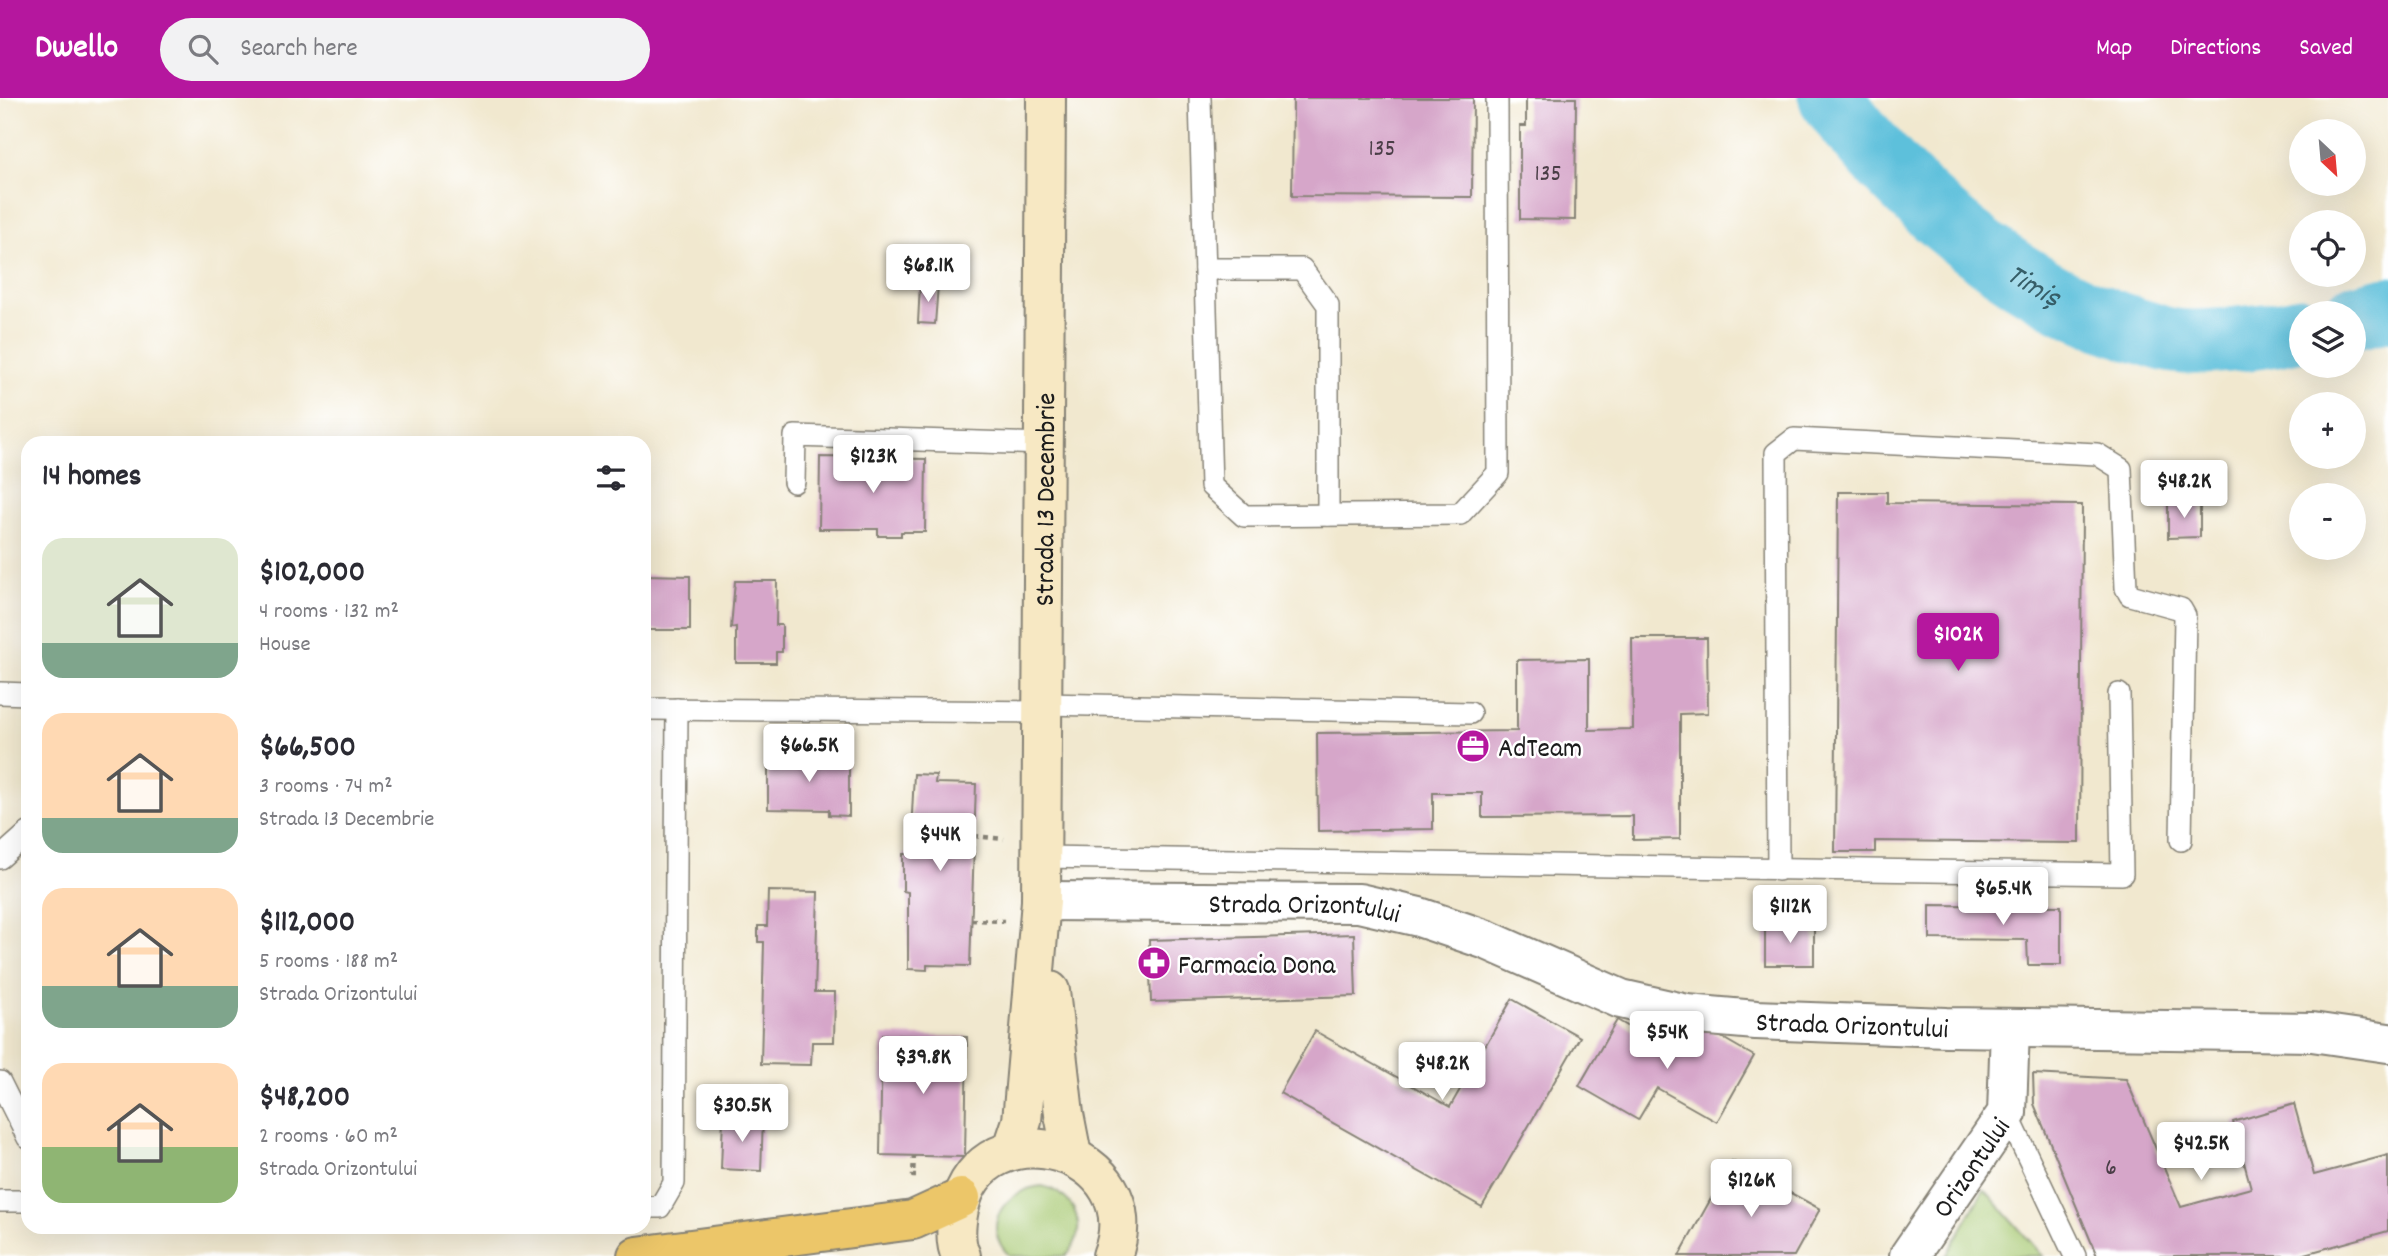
<!DOCTYPE html>
<html lang="en">
<head>
<meta charset="utf-8">
<style>
	body { margin:0; font-family:Dekko,sans-serif; background:#f2f2f3; color:#2b2b33; height:100vh; display:flex; flex-direction:column; font-size:26px; white-space:nowrap }
	* { box-sizing:border-box; margin:0 }
	p { font-size:23px; color:#7c7c81 }
	.icon { flex:none; width:38px; height:38px; fill:none; stroke:currentColor; stroke-width:2; stroke-linecap:round; stroke-linejoin:round }
	.map { position:relative; flex:1; overflow:hidden }
	.drawer { position:absolute; left:21px; top:338px; width:630px; height:798px; display:flex; flex-direction:column; background:#fff; border-radius:21px; box-shadow:0 7px 28px #0002 }
	.drawer>* { flex:none }
	.needle { width:46px; rotate:154deg }
	.controls { position:absolute; left:2289px; top:21px; display:grid; gap:14px }
	.controls a { display:grid; place-items:center; width:77px; height:77px; border-radius:50%; background:#fff; box-shadow:0 7px 28px #0002; font-size:35px }
	.price { position:absolute; translate:-50% -60px; padding:0 16px; border-radius:7px; background:#fff; color:#222; font-size:23px; line-height:46px; filter:drop-shadow(0 2px 4px #0008) }
	.price::after { content:''; position:absolute; left:50%; top:42px; width:21px; height:16px; margin-left:-10px; background:inherit; clip-path:polygon(0 0,100% 0,50% 100%) }
	.price.active { background:#b5179e; color:#fff }
	ul { padding:0; list-style:none }
	li { display:flex; align-items:center; gap:21px; height:175px; padding:0 21px }
	li span { display:grid; place-items:center; flex:none; width:196px; height:140px; border-radius:21px; color:#555 }
	li>.icon { margin-inline-start:auto }
	span .icon { width:84px; height:84px; fill:#fffc; stroke-width:1 }
	li b { font-size:30px }
	h2 { display:flex; justify-content:space-between; align-items:center; height:84px; padding:0 21px; font-size:30px }
	header { display:flex; align-items:center; gap:42px; box-sizing:border-box; height:98px; padding:0 35px; background:#b5179e; color:#fff }
	header strong { font-size:33px }
	nav { display:flex; gap:38px; margin-inline-start:auto; font-size:24px }
	.search { width:490px; height:63px; background:#f2f2f3; display:flex; align-items:center; gap:18px; box-sizing:border-box; padding:0 24px; border-radius:38px; color:#7c7c81; font-size:26px }
	.map>svg:first-child { display:block }
	.green { fill:#a6c870; stroke:#617246; stroke-width:2 }
	.lines { fill:none; stroke-linecap:round; stroke-linejoin:round }
	.river { stroke:#5dc0db; stroke-width:65 }
	.building { fill:#d6a6c9 }
	.lane-casing { stroke:#868276; stroke-width:24 }
	.street-casing { stroke:#868276; stroke-width:42 }
	.secondary-casing { stroke:#868276; stroke-width:42 }
	.highway-casing { stroke:#868276; stroke-width:42 }
	.path { stroke:#868276; stroke-width:4.5; stroke-dasharray:5 5; stroke-linecap:butt }
	.lane { stroke:#fff; stroke-width:21 }
	.street { stroke:#fff; stroke-width:38 }
	.secondary { stroke:#f7e8c3; stroke-width:38 }
	.highway { stroke:#ecc669; stroke-width:38 }
	.labels { text-anchor:middle; stroke-width:5; stroke-linejoin:round; paint-order:stroke }
	.number-label { font-size:24px; fill:#4a3e47 }
	.street-label { font-size:28px; fill:#1c1c1c; stroke:#fff }
	.poi-label { font-size:28px; fill:#1c1c1c; stroke:#fff; text-anchor:start }
	.water-label { font-size:30px; font-style:italic; fill:#365e68; stroke:#fff }
</style>
</head>
<body>
<header>
<strong>Dwello</strong>
<div class="search"><svg class="icon" aria-label="search" viewBox="0 0 24 24"><circle cx="10" cy="10" r="6"/><path d="M15 15l6 6"/></svg>Search here</div>
<nav><a>Map</a><a>Directions</a><a>Saved</a></nav>
</header>
<div class="map">
<svg width="2388" height="1158" viewBox="0 0 2388 1158">
	<rect width="100%" height="100%" fill="#fff"/>
	<filter id="ink" filterUnits="userSpaceOnUse"><feTurbulence type="fractalNoise" baseFrequency=".0143" numOctaves="2"/><feDisplacementMap in="SourceGraphic" scale="14" xChannelSelector="R" yChannelSelector="G"/><feConvolveMatrix kernelMatrix="1 2 1 2 8 2 1 2 1" color-interpolation-filters="sRGB"/></filter>
	<filter id="wash" filterUnits="userSpaceOnUse"><feTurbulence type="fractalNoise" baseFrequency=".00686" numOctaves="4" result="noise"/><feDisplacementMap in="SourceGraphic" scale="28" xChannelSelector="R" yChannelSelector="G"/><feGaussianBlur stdDeviation="1.57" result="paint"/><feColorMatrix in="noise" values="0 0 0 0 0 0 0 0 0 0 0 0 0 0 0 0 0 1.4 0 .05"/><feComposite in="paint" operator="in"/></filter>
	<g filter="url(#wash)">
		<rect width="100%" height="100%" fill="#f1e8cf"/>
		<g class="green">
			<path d="M1042,1088C1075,1096 1091,1131 1066,1158H1010C978,1128 1006,1091 1042,1088Z"/>
			<polygon points="1984,1091 2043,1158 1946,1158"/>
		</g>
		<g class="lines">
			<g class="river">
				<path id="s1" d="M1831,0C1905,102 2017,196 2139,233C2151,236 2163,242 2175,243C2204,247 2272,238 2301,231"/>
				<polyline points="2354,219 2388,211"/>
			</g>
		</g>
		<g id="blocks">
			<g class="building">
				<polygon points="1293,0 1473,0 1472,99 1292,98"/>
				<polygon points="1526,0 1576,0 1575,122 1520,121 1520,28 1526,28"/>
				<polygon points="920,186 938,187 935,226 918,225"/>
				<polygon points="820,359 926,361 925,434 901,434 901,438 878,438 878,431 819,431"/>
				<polygon points="1838,394 1887,394 1887,405 2082,407 2080,745 1875,743 1875,754 1835,754"/>
				<polygon points="2168,404 2200,404 2200,439 2168,440"/>
				<polygon points="644,477 690,478 690,532 644,532"/>
				<polygon points="735,483 777,483 776,527 782,527 782,554 776,554 776,565 736,565 736,529 731,530"/>
				<polygon points="1632,540 1707,540 1708,615 1680,616 1680,741 1633,742 1633,718 1482,719 1482,695 1433,695 1433,731 1318,733 1317,635 1517,633 1517,562 1589,561 1589,632 1633,631"/>
				<polygon points="768,659 849,660 849,718 829,717 829,712 768,711"/>
				<polygon points="914,676 936,677 935,685 976,686 970,868 927,867 927,872 908,871 908,794 903,793 903,756 910,756"/>
				<polygon points="768,793 818,794 815,894 835,894 834,944 812,944 811,967 761,966 764,844 758,844 758,828 767,828"/>
				<polygon points="1930,807 2061,808 2061,867 2028,867 2027,842 1930,841"/>
				<rect x="1765" y="827" width="49" height="40"/>
				<polygon points="1354,836 1356,898 1151,904 1149,842"/>
				<polygon points="1512,901 1580,939 1482,1109 1280,995 1315,933 1450,1009"/>
				<polygon points="1617,922 1676,956 1695,924 1754,958 1717,1024 1657,990 1638,1022 1579,988"/>
				<polygon points="882,937 967,939 965,1059 880,1057"/>
				<polygon points="2033,976 2126,981 2181,1109 2251,1090 2233,1024 2294,1006 2314,1077 2388,1057 2388,1133 2298,1158 2097,1158 2034,1006"/>
				<polygon points="723,1020 763,1022 761,1073 721,1071"/>
				<polygon points="1732,1063 1820,1111 1794,1158 1679,1158"/>
			</g>
		</g>
	</g>
	<g filter="url(#ink)">
		<use href="#blocks" fill-opacity="0" stroke="#868276" stroke-width="2"/>
		<g class="lines">
			<defs>
				<g id="lane">
					<polyline points="1200,0 1211,388 1244,418 1460,416 1498,375 1497,0"/>
					<polyline points="1205,171 1302,171 1328,207 1328,417"/>
					<polyline points="794,384 795,338 1044,346"/>
					<polyline points="0,595 28,596"/>
					<polyline points="1044,606 1470,615"/>
					<polyline points="644,611 1044,614"/>
					<polyline points="1042,759 2122,776 2119,596"/>
					<polyline points="0,760 28,735"/>
					<polyline points="1778,772 1776,355 1794,341 2097,356 2121,371 2126,490 2130,497 2181,511 2185,518 2181,742"/>
					<polyline points="0,984 28,1040"/>
					<polyline points="2007,1015 2075,1158"/>
					<polyline points="0,1103 28,1103"/>
					<polyline points="644,1109 660,1109 674,1085 677,611"/>
				</g>
				<g id="street">
					<path id="s2" d="M1041,803L1359,805L1419,819L1487,842L1621,901L1687,916L1756,922L1946,929L2312,934L2388,945"/>
					<path id="s3" d="M1909,1158L2007,1015L2010,930"/>
				</g>
				<g id="secondary">
					<polyline points="1050,893 1064,1016 1072,1057"/>
					<path id="s4" d="M1012,1053L1022,1023L1041,803L1046,0"/>
					<path d="M961,1158C954,1144 956,1126 959,1111C982,1003 1153,1053 1112,1158"/>
				</g>
				<polyline id="highway" points="637,1158 913,1122 961,1100"/>
			</defs>
			<use href="#lane" class="lane-casing"/>
			<use href="#street" class="street-casing"/>
			<use href="#secondary" class="secondary-casing"/>
			<use href="#highway" class="highway-casing"/>
			<g class="path">
				<polyline points="974,738 1004,741"/>
				<polyline points="971,822 1004,823"/>
				<polyline points="914,1057 913,1078 916,1078"/>
			</g>
			<use href="#lane" class="lane"/>
			<use href="#street" class="street"/>
			<use href="#secondary" class="secondary"/>
			<use href="#highway" class="highway"/>
		</g>
	</g>
	<defs>
		<symbol id="office-disc" viewBox="-11 -11 22 22"><circle r="9.5" fill="#b5179e" stroke="#fff"/><path d="M-6-3h4V-5.5h4V-3h4V5H-6ZM-1-4.5V-3h2v-1.5ZM-6 0V1H6V0Z" fill="#fff"/></symbol>
		<symbol id="pharmacy-disc" viewBox="-11 -11 22 22"><circle r="9.5" fill="#b5179e" stroke="#fff"/><path d="M-2-6h4v4h4v4h-4v4h-4v-4h-4v-4h4Z" fill="#fff"/></symbol>
	</defs>
	<g fill-rule="evenodd">
		<use href="#office-disc" x="1454" y="629" width="38" height="38"/>
		<use href="#pharmacy-disc" x="1135" y="846" width="38" height="38"/>
	</g>
	<g class="labels">
		<g class="number-label">
			<text x="1382" y="57">135</text>
			<text x="1548" y="82">135</text>
			<text x="2111" y="1076">6</text>
		</g>
		<g class="street-label">
			<text dy="10" stroke="none"><textPath href="#s4" startOffset="654">Strada 13 Decembrie</textPath></text>
			<text dy="10" stroke="none"><textPath href="#s2" startOffset="264">Strada Orizontului</textPath></text>
			<text dy="10" stroke="none"><textPath href="#s2" startOffset="831">Strada Orizontului</textPath></text>
			<text dy="10" stroke="none"><textPath href="#s3" startOffset="108">Orizontului</textPath></text>
		</g>
		<g class="poi-label">
			<text x="1498" y="658">AdTeam</text>
			<text x="1178" y="875">Farmacia Dona</text>
		</g>
		<g class="water-label">
			<text dy="10" stroke="none"><textPath href="#s1" startOffset="278">Timiș</textPath></text>
		</g>
	</g>
</svg>
<div class="controls">
<a><svg class="needle" viewBox="-14 -14 28 28"><path d="M0-13l5 13h-10z" fill="#e53935"/><path d="M0 13l5-13h-10z" fill="#7c7c81"/></svg></a>
<a><svg class="icon" aria-label="locate" viewBox="0 0 24 24"><circle cx="12" cy="12" r="6"/><path d="M12 2v4M12 18v4M2 12h4M18 12h4"/></svg></a>
<a><svg class="icon" aria-label="layers" viewBox="0 0 24 24"><path d="M12 4l9 5-9 5-9-5zM3 14l9 5 9-5"/></svg></a>
<a>+</a>
<a>−</a>
</div>
<b class="price" style="left:928px;top:206px">$68.1K</b>
<b class="price" style="left:873px;top:397px">$123K</b>
<b class="price" style="left:2184px;top:422px">$48.2K</b>
<b class="price active" style="left:1958px;top:575px">$102K</b>
<b class="price" style="left:809px;top:686px">$66.5K</b>
<b class="price" style="left:940px;top:775px">$44K</b>
<b class="price" style="left:2003px;top:829px">$65.4K</b>
<b class="price" style="left:1790px;top:847px">$112K</b>
<b class="price" style="left:1667px;top:973px">$54K</b>
<b class="price" style="left:923px;top:998px">$39.8K</b>
<b class="price" style="left:1442px;top:1004px">$48.2K</b>
<b class="price" style="left:742px;top:1046px">$30.5K</b>
<b class="price" style="left:2201px;top:1084px">$42.5K</b>
<b class="price" style="left:1751px;top:1121px">$126K</b>
<section class="drawer">
<h2>14 homes<svg class="icon" aria-label="filters" viewBox="0 0 24 24"><path d="M4 7h16M4 17h16"/><circle cx="9" cy="7" r="2"/><circle cx="15" cy="17" r="2"/></svg></h2>
<ul>
<li><span style="background:linear-gradient(#dfe7d0 75%,#7fa58c 0)"><svg class="icon" aria-label="home" viewBox="0 0 24 24"><path d="M3 11l9-7 9 7M6 9v11h12V9"/></svg></span><div><b>$102,000</b><p>4 rooms · 132 m²</p><p>House</p></div></li>
<li><span style="background:linear-gradient(#ffd9b3 75%,#7fa58c 0)"><svg class="icon" aria-label="home" viewBox="0 0 24 24"><path d="M3 11l9-7 9 7M6 9v11h12V9"/></svg></span><div><b>$66,500</b><p>3 rooms · 74 m²</p><p>Strada 13 Decembrie</p></div></li>
<li><span style="background:linear-gradient(#ffd9b3 70%,#7fa58c 0)"><svg class="icon" aria-label="home" viewBox="0 0 24 24"><path d="M3 11l9-7 9 7M6 9v11h12V9"/></svg></span><div><b>$112,000</b><p>5 rooms · 188 m²</p><p>Strada Orizontului</p></div></li>
<li><span style="background:linear-gradient(#ffd9b3 60%,#8fb573 0)"><svg class="icon" aria-label="home" viewBox="0 0 24 24"><path d="M3 11l9-7 9 7M6 9v11h12V9"/></svg></span><div><b>$48,200</b><p>2 rooms · 60 m²</p><p>Strada Orizontului</p></div></li>
</ul>
</section>
</div>
</body>
</html>
